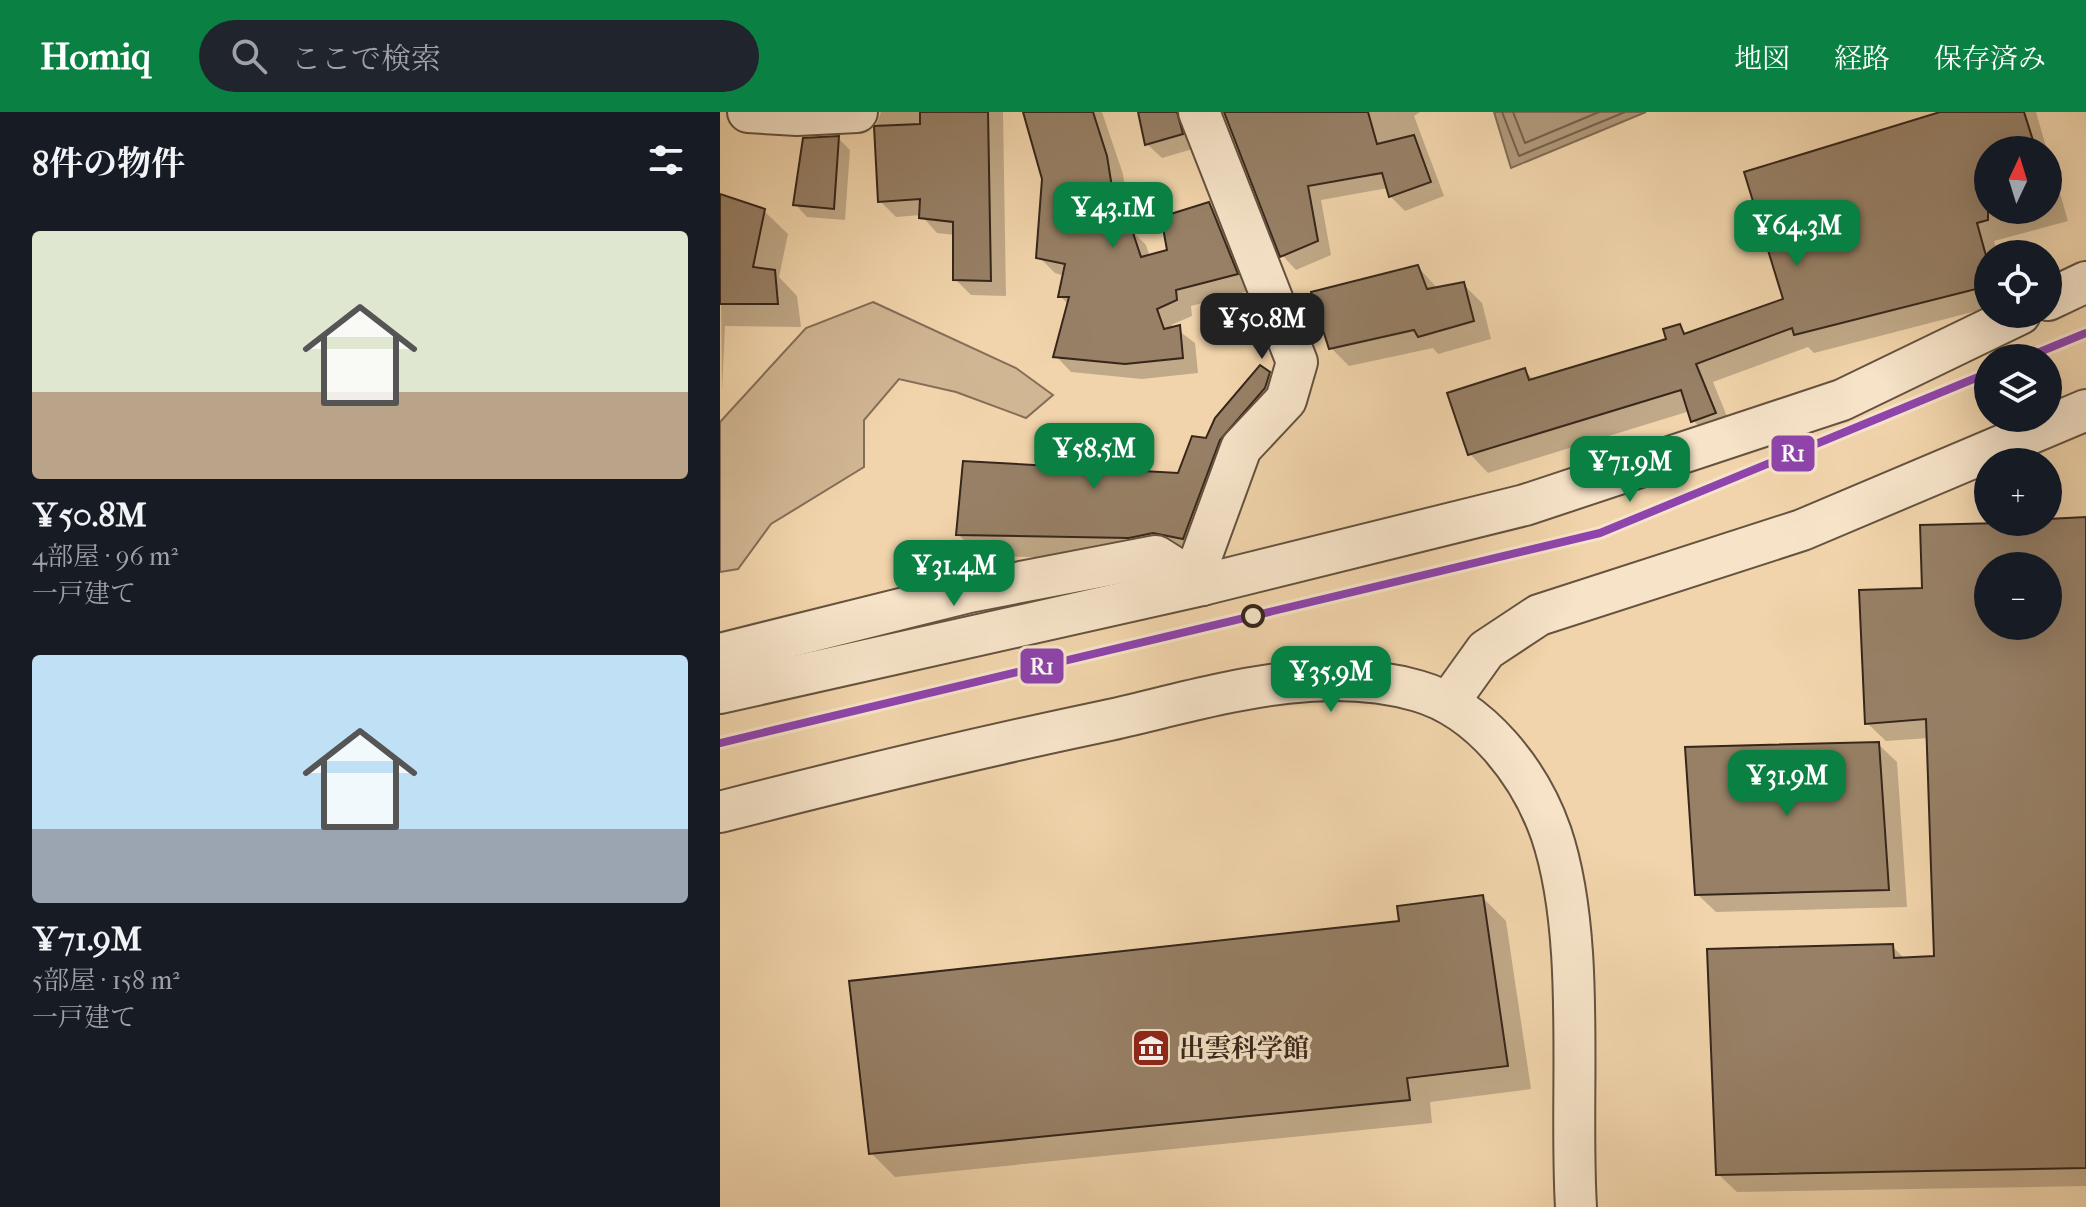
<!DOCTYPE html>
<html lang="ja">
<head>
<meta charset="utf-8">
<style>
	body { margin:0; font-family:"IM FELL French Canon","Noto Serif JP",serif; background:#20242c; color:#f1f3f6; height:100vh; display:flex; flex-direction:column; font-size:30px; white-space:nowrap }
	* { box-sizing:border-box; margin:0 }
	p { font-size:26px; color:#9ea1a6 }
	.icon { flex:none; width:44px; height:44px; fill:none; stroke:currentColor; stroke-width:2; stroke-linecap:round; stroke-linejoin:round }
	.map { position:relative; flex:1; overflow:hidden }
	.panel { display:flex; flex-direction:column; background:#171b24; width:720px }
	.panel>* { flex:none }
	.needle { width:52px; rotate:4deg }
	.buttons { position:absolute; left:1254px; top:24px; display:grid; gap:16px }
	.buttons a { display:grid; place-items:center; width:88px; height:88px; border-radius:50%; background:#171b24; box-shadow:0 8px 32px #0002; font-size:40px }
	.price { position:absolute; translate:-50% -68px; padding:0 18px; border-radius:16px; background:#0b8043; color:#fff; font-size:26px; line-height:52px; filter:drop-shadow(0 2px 4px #0008) }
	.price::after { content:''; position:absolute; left:50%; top:48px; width:24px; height:18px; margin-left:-12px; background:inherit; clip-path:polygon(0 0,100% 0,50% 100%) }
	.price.current { background:#222; color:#fff }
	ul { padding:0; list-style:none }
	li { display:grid; align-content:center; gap:16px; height:424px; padding:0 32px }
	li span { display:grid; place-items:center; height:248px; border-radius:8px; color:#555 }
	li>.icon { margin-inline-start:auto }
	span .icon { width:144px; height:144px; fill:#fffc; stroke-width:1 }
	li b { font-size:34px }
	h2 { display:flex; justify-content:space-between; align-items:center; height:96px; padding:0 32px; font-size:34px }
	header { display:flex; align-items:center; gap:48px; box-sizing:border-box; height:112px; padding:0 40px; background:#0b8043; color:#fff }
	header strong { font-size:38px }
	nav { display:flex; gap:44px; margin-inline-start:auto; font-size:28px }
	.search { width:560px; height:72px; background:#20242c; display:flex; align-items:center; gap:20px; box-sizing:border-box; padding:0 28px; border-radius:44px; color:#9ea1a6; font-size:30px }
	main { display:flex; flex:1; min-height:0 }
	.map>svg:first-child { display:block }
	.green { fill:#d1b693; stroke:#846e57; stroke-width:2 }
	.water { fill:#b1997a; stroke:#806b54; stroke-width:2 }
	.shadow { fill:#0003; fill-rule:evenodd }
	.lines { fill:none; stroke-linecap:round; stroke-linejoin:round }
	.shore { stroke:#74604a; stroke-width:2 }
	.building { fill:#978066; stroke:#36261b; stroke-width:2; fill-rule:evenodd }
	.minor-casing { stroke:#65523f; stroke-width:44 }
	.minor { stroke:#f6e3c8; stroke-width:40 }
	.rail-1-casing { stroke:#f6e3c8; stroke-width:14 }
	.rail-1 { stroke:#8e44ad; stroke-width:8 }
	.stop-dot { fill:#f6e3c8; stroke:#36261b; stroke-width:4 }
	.labels { text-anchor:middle; stroke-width:7; stroke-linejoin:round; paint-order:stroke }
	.poi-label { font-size:26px; font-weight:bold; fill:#36261b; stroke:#f6e3c8; text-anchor:start }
	.line-badge { stroke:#f6e3c8; stroke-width:3 }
	.badge-label { font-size:22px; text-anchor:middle; font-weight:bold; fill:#fff }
</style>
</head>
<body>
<header>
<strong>Homiq</strong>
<div class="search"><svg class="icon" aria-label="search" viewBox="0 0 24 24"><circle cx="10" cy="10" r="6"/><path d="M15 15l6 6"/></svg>ここで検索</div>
<nav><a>地図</a><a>経路</a><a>保存済み</a></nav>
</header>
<main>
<section class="panel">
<h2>8件の物件<svg class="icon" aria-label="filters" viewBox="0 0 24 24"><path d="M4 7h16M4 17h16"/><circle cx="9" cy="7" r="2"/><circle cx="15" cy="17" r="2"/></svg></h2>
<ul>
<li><span style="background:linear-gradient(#dfe7d0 65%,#b9a48a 0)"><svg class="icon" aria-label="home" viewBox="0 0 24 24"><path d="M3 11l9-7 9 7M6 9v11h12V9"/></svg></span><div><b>¥50.8M</b><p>4部屋 · 96 m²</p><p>一戸建て</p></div></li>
<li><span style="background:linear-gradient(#bfe0f5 70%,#9aa5b1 0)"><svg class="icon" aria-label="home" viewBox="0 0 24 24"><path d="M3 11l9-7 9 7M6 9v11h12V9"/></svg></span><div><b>¥71.9M</b><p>5部屋 · 158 m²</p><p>一戸建て</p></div></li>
</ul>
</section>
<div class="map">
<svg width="1366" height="1095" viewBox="0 0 1366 1095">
	<rect width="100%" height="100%" fill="#f1d4ab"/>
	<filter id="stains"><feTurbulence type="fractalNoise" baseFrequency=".0025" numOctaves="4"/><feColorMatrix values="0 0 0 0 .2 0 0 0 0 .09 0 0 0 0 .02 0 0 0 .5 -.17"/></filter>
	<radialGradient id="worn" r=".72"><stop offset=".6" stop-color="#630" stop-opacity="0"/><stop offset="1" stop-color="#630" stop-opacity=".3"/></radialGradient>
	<polygon class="green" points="153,190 296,256 333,283 306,306 236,280 179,267 144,308 144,355 51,412 18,457 0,460 0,310 86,216"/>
	<polygon class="water" points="774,0 926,0 791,56"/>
	<g class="shadow">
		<polygon points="161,0 283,0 286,184 251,183 235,167 235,123 217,121 201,103 176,105 160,89 156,14"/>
		<polygon points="305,0 382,0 403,62 411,118 426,133 430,145 450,139 489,92 505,108 532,178 471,194 472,204 451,213 475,231 478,261 422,267 351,260 336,244 349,193 341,185 345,164 335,161 319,145 324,67"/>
		<polygon points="421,0 475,0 476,36 442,46 427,32"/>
		<polygon points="503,0 700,0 694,4 724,84 685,99 670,84 668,76 601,88 611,143 576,158 562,143"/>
		<polygon points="1227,0 1316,0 1327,38 1268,38 1268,98 1328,98 1328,40 1348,109 1274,129 1278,142 1268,142 1268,196 1094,241 1088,235 993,270 1013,319 991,327 973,308 970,299 768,361 750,342 804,258 815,269 949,229 959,214 968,223 1065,189"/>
		<polygon points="118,26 130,38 125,108 87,105 75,92"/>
		<polygon points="0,85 44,99 68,122 59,165 77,184 81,215 5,214 2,280"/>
		<polygon points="698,155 718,177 743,172 762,191 771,227 718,242 713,236 629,254 611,236"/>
		<polygon points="549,262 571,284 521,350 486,448 260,444 238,422 459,363"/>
		<path d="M1366,407V1074L1017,1080L998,1062L1172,834L1185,847L1216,846L1209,626L1166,629L1147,611L1204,478L1202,415ZM1268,454H1328V514H1268Z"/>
		<polygon points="1158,632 1177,650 1187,795 996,800 977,782"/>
		<polygon points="762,785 786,809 811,977 710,990 712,1011 175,1065 151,1041"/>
	</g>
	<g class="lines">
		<g class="shore">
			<polyline points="782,0 799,44 905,0"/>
			<polyline points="793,0 805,31 879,0"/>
		</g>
	</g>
	<g class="building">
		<polygon points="200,0 268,0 271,169 233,168 233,110 199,106 200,87 158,90 154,14 200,12"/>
		<polygon points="303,0 373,0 387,44 399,119 411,115 421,145 447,138 441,105 489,90 518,162 456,178 457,188 437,197 444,217 460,213 463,246 405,252 333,245 349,185 338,185 345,152 316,146 322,67"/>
		<polygon points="418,0 457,0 463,22 425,33"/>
		<polygon points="504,0 648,0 657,32 694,23 711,70 669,85 662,61 588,74 598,129 560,145"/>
		<polygon points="1220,0 1304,0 1316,38 1268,38 1268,108 1257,111 1268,151 1268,174 1074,223 1072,216 976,252 996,301 971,310 961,278 748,343 727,281 805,256 809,268 946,227 943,217 960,212 964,222 1063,187 1024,60"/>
		<polygon points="119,24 114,97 73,93 83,26"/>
		<polygon points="0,82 45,97 33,155 55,158 58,192 0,192"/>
		<polygon points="698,153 707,177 744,170 754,209 698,225 694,218 609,237 591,180"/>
		<polygon points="540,253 550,260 545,276 500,328 463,427 433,421 409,426 236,423 243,349 458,361 472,324 486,326 495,306"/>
		<path d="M1366,405V1056L996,1063L987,837L1173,832L1174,846L1214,844L1206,607L1145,612L1139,478L1202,476L1200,413L1328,410V407ZM1268,454H1328V514H1268Z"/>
		<polygon points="1159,630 1169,778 975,783 965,635"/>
		<polygon points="763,783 788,954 687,966 690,988 149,1042 129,869 679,809 677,794"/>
	</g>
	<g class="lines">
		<defs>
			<g id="minor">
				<polyline points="28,0 77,3 137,0"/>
				<polyline points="479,0 577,250 566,288 521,336 479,451 482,473"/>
				<polyline points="1328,188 1366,170"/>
				<polyline points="0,542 249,480 436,444 482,473"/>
				<polyline points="0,581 482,473 805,393 1122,288 1300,202"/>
				<polyline points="728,591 766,538 819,503 1082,418 1366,298"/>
				<path d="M0,700C128,667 256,636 385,609C485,587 595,549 698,579C761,597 810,661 831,721C867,827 849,981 856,1095"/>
			</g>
		</defs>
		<use href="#minor" class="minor-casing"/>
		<use href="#minor" class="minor"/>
		<defs>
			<g id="rail-1">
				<polyline points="1305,246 1366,221"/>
				<polyline points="0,631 880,421 1268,261"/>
			</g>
		</defs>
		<use href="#rail-1" class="rail-1-casing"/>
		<use href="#rail-1" class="rail-1"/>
	</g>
	<defs>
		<symbol id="museum-square" viewBox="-11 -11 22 22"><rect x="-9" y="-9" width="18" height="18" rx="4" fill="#8f2418" stroke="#f6e3c8"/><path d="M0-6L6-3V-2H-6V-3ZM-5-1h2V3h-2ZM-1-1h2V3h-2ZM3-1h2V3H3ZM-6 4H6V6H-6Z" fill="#fff"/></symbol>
	</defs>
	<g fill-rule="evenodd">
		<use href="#museum-square" x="409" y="914" width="44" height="44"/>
	</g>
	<circle class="stop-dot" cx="533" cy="504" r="10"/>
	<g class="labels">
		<g class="poi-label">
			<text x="459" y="945">出雲科学館</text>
		</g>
	</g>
	<g class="line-badge">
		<rect x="1050" y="322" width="46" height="39" rx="8" fill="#8e44ad"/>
		<rect x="299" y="535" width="46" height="38" rx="8" fill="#8e44ad"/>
	</g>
	<g class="badge-label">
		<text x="1073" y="349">R1</text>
		<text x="322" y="562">R1</text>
	</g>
	<rect width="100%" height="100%" filter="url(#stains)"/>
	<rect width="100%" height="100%" fill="url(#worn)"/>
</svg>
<div class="buttons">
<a><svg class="needle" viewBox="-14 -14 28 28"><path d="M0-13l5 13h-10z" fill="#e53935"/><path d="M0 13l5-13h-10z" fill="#9ea1a6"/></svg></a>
<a><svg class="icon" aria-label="locate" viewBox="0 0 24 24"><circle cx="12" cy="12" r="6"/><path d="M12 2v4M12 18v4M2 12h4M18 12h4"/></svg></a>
<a><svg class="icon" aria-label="layers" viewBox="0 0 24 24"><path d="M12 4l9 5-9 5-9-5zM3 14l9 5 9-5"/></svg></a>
<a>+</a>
<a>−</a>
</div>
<b class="price" style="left:393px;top:138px">¥43.1M</b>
<b class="price" style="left:1077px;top:156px">¥64.3M</b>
<b class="price current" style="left:542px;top:249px">¥50.8M</b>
<b class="price" style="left:374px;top:379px">¥58.5M</b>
<b class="price" style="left:910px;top:392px">¥71.9M</b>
<b class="price" style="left:234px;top:496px">¥31.4M</b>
<b class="price" style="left:611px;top:602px">¥35.9M</b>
<b class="price" style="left:1067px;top:706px">¥31.9M</b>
</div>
</main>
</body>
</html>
